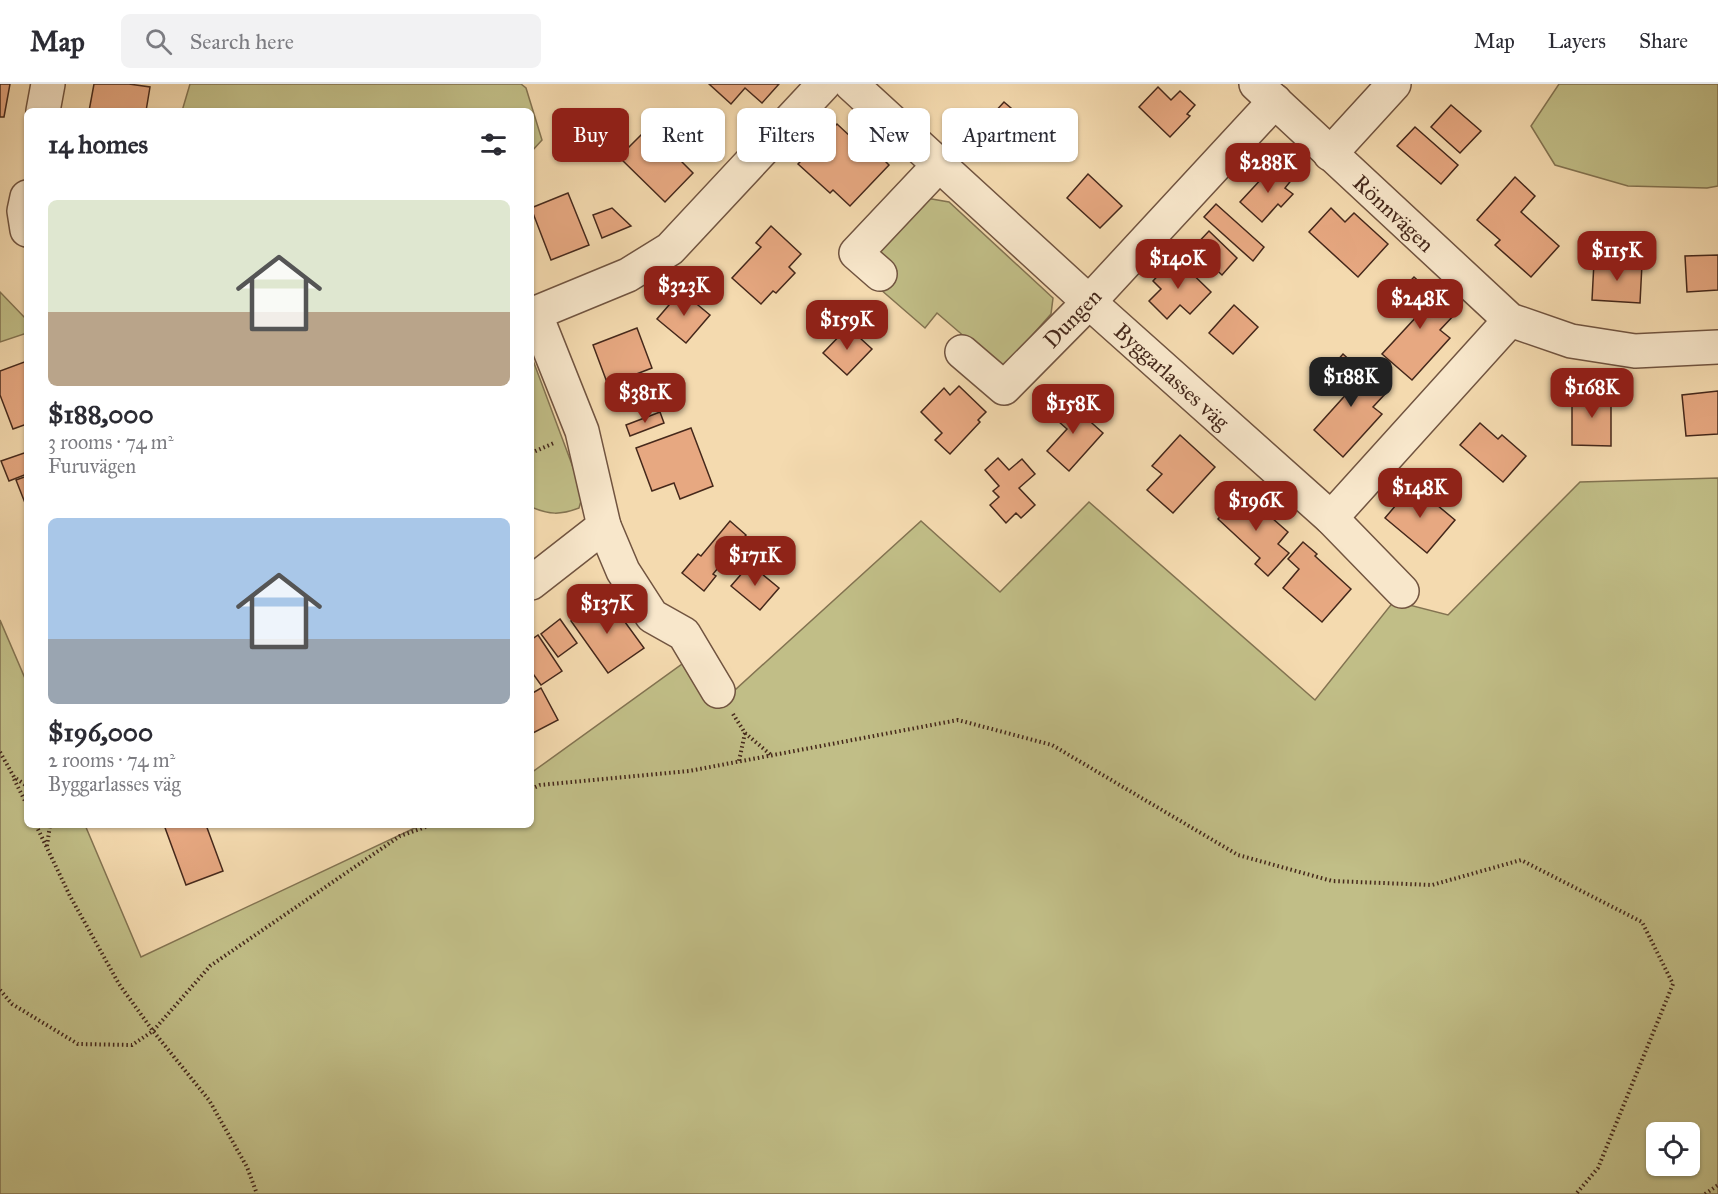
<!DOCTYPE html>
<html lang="en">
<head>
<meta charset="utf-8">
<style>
	body { margin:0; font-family:"IM FELL Great Primer",serif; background:#f2f2f3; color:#2b2b33; height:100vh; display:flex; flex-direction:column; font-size:22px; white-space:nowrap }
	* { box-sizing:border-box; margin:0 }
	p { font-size:20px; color:#7c7c81 }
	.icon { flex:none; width:33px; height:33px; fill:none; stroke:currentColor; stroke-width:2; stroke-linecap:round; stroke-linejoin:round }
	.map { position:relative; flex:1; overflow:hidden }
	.panel { position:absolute; left:24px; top:24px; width:510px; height:720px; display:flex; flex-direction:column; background:#fff; border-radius:9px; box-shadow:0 2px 4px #0004 }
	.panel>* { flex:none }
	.guide { position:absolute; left:552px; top:24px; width:570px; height:54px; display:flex; gap:12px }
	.controls { position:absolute; left:1646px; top:1038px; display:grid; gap:12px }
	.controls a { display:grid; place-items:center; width:54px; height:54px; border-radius:9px; background:#fff; box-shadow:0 2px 4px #0004; font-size:30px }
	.price { position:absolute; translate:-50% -51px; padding:0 14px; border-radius:12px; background:#8f2418; color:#fff; font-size:20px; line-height:39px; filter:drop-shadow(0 2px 3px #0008) }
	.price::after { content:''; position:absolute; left:50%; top:36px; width:18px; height:14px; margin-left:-9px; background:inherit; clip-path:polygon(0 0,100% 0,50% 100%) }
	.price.active { background:#222; color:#fff }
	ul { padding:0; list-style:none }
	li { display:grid; align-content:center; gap:12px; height:318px; padding:0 24px }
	li span { display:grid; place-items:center; height:186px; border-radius:9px; color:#555 }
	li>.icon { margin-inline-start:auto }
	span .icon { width:108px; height:108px; fill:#fffc; stroke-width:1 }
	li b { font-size:26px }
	h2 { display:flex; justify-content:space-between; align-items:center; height:72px; padding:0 24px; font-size:26px }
	.pill { padding:0 21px; border-radius:9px; background:#fff; box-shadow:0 2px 4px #0004; font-size:21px; line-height:54px }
	.pill.active { background:#8f2418; color:#fff }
	header { display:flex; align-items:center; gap:36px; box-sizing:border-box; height:84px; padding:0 30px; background:#fff; border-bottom:2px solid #e1e1e2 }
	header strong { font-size:28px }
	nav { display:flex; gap:33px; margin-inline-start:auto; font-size:21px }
	.search { width:420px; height:54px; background:#f2f2f3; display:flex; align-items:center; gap:15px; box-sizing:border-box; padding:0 21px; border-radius:9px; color:#7c7c81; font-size:22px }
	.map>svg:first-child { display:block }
	.green { fill:#c1be87; stroke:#837351; stroke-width:1.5; fill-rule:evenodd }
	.building { fill:#e7a881; stroke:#45281b; stroke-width:1.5 }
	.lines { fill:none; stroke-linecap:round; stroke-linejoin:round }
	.street-casing { stroke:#715440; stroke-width:36 }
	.path { stroke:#45281b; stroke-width:4; stroke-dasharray:1.5 3; stroke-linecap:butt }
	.street { stroke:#f8e7cb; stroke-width:33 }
	.labels { text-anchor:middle; stroke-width:4.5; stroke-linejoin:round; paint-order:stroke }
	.street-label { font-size:22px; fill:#45281b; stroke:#f8e7cb }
</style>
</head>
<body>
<header>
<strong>Map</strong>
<div class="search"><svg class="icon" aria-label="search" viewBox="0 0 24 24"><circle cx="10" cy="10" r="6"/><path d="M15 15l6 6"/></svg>Search here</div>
<nav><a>Map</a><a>Layers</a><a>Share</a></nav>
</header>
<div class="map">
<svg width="1718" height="1110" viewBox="0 0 1718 1110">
	<rect width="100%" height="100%" fill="#f4daaf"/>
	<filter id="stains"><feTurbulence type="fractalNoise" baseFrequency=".00333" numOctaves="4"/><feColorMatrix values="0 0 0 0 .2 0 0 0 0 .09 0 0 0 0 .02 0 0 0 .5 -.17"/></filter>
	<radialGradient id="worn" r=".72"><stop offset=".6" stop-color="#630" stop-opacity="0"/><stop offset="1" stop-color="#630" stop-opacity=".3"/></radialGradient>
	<g class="green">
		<polygon points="190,0 521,0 526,4 542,56 531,68 531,27 182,27"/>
		<polygon points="1559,0 1718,0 1718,102 1707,104 1628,102 1555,81 1531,42"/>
		<polygon points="926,114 949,118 1053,214 1051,230 1002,285 937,229 925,244 880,205 897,187 878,168"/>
		<polygon points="0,208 27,236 27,249 0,258"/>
		<path d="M531,271L583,410L579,424C560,431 550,431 531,423Z"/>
		<path d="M1718,394V1110H0V536L27,599V741H85L141,873L421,741H531V689L685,578L736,605L921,437L1000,508L1089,418L1315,616L1394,517L1448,531L1580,398ZM1656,1048H1689V1082H1656Z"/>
	</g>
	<g class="building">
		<polygon points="0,0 10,0 4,33 0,33"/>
		<polygon points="94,0 129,0 150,3 146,27 89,27"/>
		<polygon points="709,0 779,0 762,19 745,4 731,20"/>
		<polygon points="1158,3 1171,16 1180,7 1195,21 1187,30 1190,32 1170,53 1139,23"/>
		<polygon points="1004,18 1038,47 1017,71 983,41"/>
		<polygon points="1451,21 1481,47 1460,69 1431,43"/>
		<polygon points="837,40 852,54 859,47 880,66 877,69 889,81 850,122 833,106 830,109 798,80"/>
		<polygon points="1415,43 1458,81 1441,100 1397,62"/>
		<polygon points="648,44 693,89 665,118 619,73"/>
		<polygon points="1279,81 1293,94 1285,104 1293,110 1281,123 1278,120 1262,138 1240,118 1264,92 1267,95"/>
		<polygon points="1088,90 1122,122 1100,144 1067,114"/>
		<polygon points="1515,93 1535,112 1521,128 1559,162 1531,193 1495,161 1500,156 1477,136"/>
		<polygon points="568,109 589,161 551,176 531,124"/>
		<polygon points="1216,120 1264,163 1253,177 1204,133"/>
		<polygon points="612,124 631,142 602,154 593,131"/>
		<polygon points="1331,124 1345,138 1354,129 1388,160 1358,193 1309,148"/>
		<polygon points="771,142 801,170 789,183 795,189 776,209 773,207 761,220 732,194 761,163 756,159"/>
		<polygon points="1209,147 1237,174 1222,191 1193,164"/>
		<polygon points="1718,171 1718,206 1687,208 1685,172"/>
		<polygon points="1175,173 1211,208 1190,230 1180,221 1167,235 1149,217 1161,205 1153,197"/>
		<polygon points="1594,178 1642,180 1640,219 1592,216"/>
		<polygon points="1414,193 1455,230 1440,246 1450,254 1412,296 1382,270 1418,231 1397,211"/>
		<polygon points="681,207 710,231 686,259 657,235"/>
		<polygon points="1234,221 1258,243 1233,270 1209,249"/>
		<polygon points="848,243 872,265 847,291 823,269"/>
		<polygon points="637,244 652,284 608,301 593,261"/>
		<polygon points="1343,270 1386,309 1373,323 1382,330 1343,373 1314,346 1350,306 1328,287"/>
		<polygon points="27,277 27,340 13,345 0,311 0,287"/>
		<polygon points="959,302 986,328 978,336 980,338 950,370 935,356 942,349 921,328 944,304 950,311"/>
		<polygon points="1718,307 1718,350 1686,352 1682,311"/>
		<polygon points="1572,308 1611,308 1611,362 1572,361"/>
		<polygon points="1064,314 1103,349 1069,387 1047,367 1067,345 1050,330"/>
		<polygon points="660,328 664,339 630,352 626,341"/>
		<polygon points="1480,339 1498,355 1502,351 1526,372 1503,398 1460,361"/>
		<polygon points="691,344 713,402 680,415 674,399 652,407 636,364"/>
		<polygon points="1180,351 1215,383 1173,429 1147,406 1162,390 1152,382"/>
		<polygon points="27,368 27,390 9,397 1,377"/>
		<polygon points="998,374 1009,386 1022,375 1035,390 1019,404 1035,421 1021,434 1016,429 1006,439 990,421 999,413 993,407 999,402 985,386"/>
		<polygon points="27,392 27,424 16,396"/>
		<polygon points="1413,401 1455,436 1427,469 1385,434"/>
		<polygon points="1242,408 1288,448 1278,460 1289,469 1268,492 1255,480 1260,474 1218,435"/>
		<polygon points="730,437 746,451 713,490 716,492 704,507 682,489 698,470 701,472"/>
		<polygon points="1303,458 1317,470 1315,472 1351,505 1322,538 1283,504 1299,485 1288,475"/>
		<polygon points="750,480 779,504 760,526 731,502"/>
		<polygon points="606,512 644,564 608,589 571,537"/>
		<polygon points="560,535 577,559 558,573 541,550"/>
		<polygon points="538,551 562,587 541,601 531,587 531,556"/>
		<polygon points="541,604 558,636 531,650 531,610"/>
		<polygon points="164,741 206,741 223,787 186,801"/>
	</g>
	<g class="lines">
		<defs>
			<g id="street">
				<polyline points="851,0 1089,218 1331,434 1402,507"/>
				<polyline points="1256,0 1510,236 1571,257 1635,267 1718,263"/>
				<polyline points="43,27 48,0"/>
				<polyline points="1330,70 1394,0"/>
				<polyline points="27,113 24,127 27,146"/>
				<polyline points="880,190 856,169 939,81"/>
				<polyline points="531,231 628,191 670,165 824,0"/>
				<polyline points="962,268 1004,304 1089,218 1275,17"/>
				<polyline points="1331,434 1510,236"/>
				<polyline points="604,442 623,487 652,532 684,550 718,607"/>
				<polyline points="531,499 604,442 582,347 535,229"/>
			</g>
		</defs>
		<use href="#street" class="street-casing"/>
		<g class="path">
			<polyline points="531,369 554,359"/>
			<polyline points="733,630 745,649 739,677"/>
			<polyline points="745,649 771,671"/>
			<polyline points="0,668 14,693 27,702"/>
			<polyline points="14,695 27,721"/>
			<polyline points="531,705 540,701 689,687 958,636 1052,661 1238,771 1332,797 1432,801 1521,776 1642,838 1673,900 1598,1084 1576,1110"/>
			<polyline points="36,741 70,812 119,900 153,947 209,1016 247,1083 257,1110"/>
			<polyline points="47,762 50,741"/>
			<polyline points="0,906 12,920 78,960 132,961 153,947 210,882 400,752 431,741"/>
			<polyline points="1705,1110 1718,1101"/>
		</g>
		<use href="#street" class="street"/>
	</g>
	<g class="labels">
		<g class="street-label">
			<text transform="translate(1394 129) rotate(43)" y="8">Rönnvägen</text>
			<text transform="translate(1072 234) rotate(-46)" y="8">Dungen</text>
			<text transform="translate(1172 292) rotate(42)" y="8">Byggarlasses väg</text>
		</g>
	</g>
	<rect width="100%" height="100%" filter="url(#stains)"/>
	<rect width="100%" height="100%" fill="url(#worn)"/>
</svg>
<div class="controls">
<a><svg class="icon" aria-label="locate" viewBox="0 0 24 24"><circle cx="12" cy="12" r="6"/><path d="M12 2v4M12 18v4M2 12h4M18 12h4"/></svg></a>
</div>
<b class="price" style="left:1268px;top:110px">$288K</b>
<b class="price" style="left:1617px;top:198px">$115K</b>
<b class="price" style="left:1178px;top:206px">$140K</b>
<b class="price" style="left:684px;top:233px">$323K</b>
<b class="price" style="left:1420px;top:246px">$248K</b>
<b class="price" style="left:847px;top:267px">$159K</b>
<b class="price active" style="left:1351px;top:324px">$188K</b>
<b class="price" style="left:1592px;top:335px">$168K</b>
<b class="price" style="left:645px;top:340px">$381K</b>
<b class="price" style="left:1073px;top:351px">$158K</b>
<b class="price" style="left:1420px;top:435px">$148K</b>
<b class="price" style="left:1256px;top:448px">$196K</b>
<b class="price" style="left:755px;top:503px">$171K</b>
<b class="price" style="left:607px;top:551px">$137K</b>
<div class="guide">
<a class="pill active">Buy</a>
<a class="pill">Rent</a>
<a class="pill">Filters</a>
<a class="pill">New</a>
<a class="pill">Apartment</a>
</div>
<section class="panel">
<h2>14 homes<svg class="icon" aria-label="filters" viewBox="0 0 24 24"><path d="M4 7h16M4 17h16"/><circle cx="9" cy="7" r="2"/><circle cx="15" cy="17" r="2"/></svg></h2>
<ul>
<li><span style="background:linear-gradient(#dfe7d0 60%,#b9a48a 0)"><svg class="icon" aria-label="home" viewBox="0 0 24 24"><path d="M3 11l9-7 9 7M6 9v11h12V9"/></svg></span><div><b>$188,000</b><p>3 rooms · 74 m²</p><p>Furuvägen</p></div></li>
<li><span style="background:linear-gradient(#a9c7e8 65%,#9aa5b1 0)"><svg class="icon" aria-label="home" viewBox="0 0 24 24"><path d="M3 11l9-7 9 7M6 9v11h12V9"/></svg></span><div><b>$196,000</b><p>2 rooms · 74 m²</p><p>Byggarlasses väg</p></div></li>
</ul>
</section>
</div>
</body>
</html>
